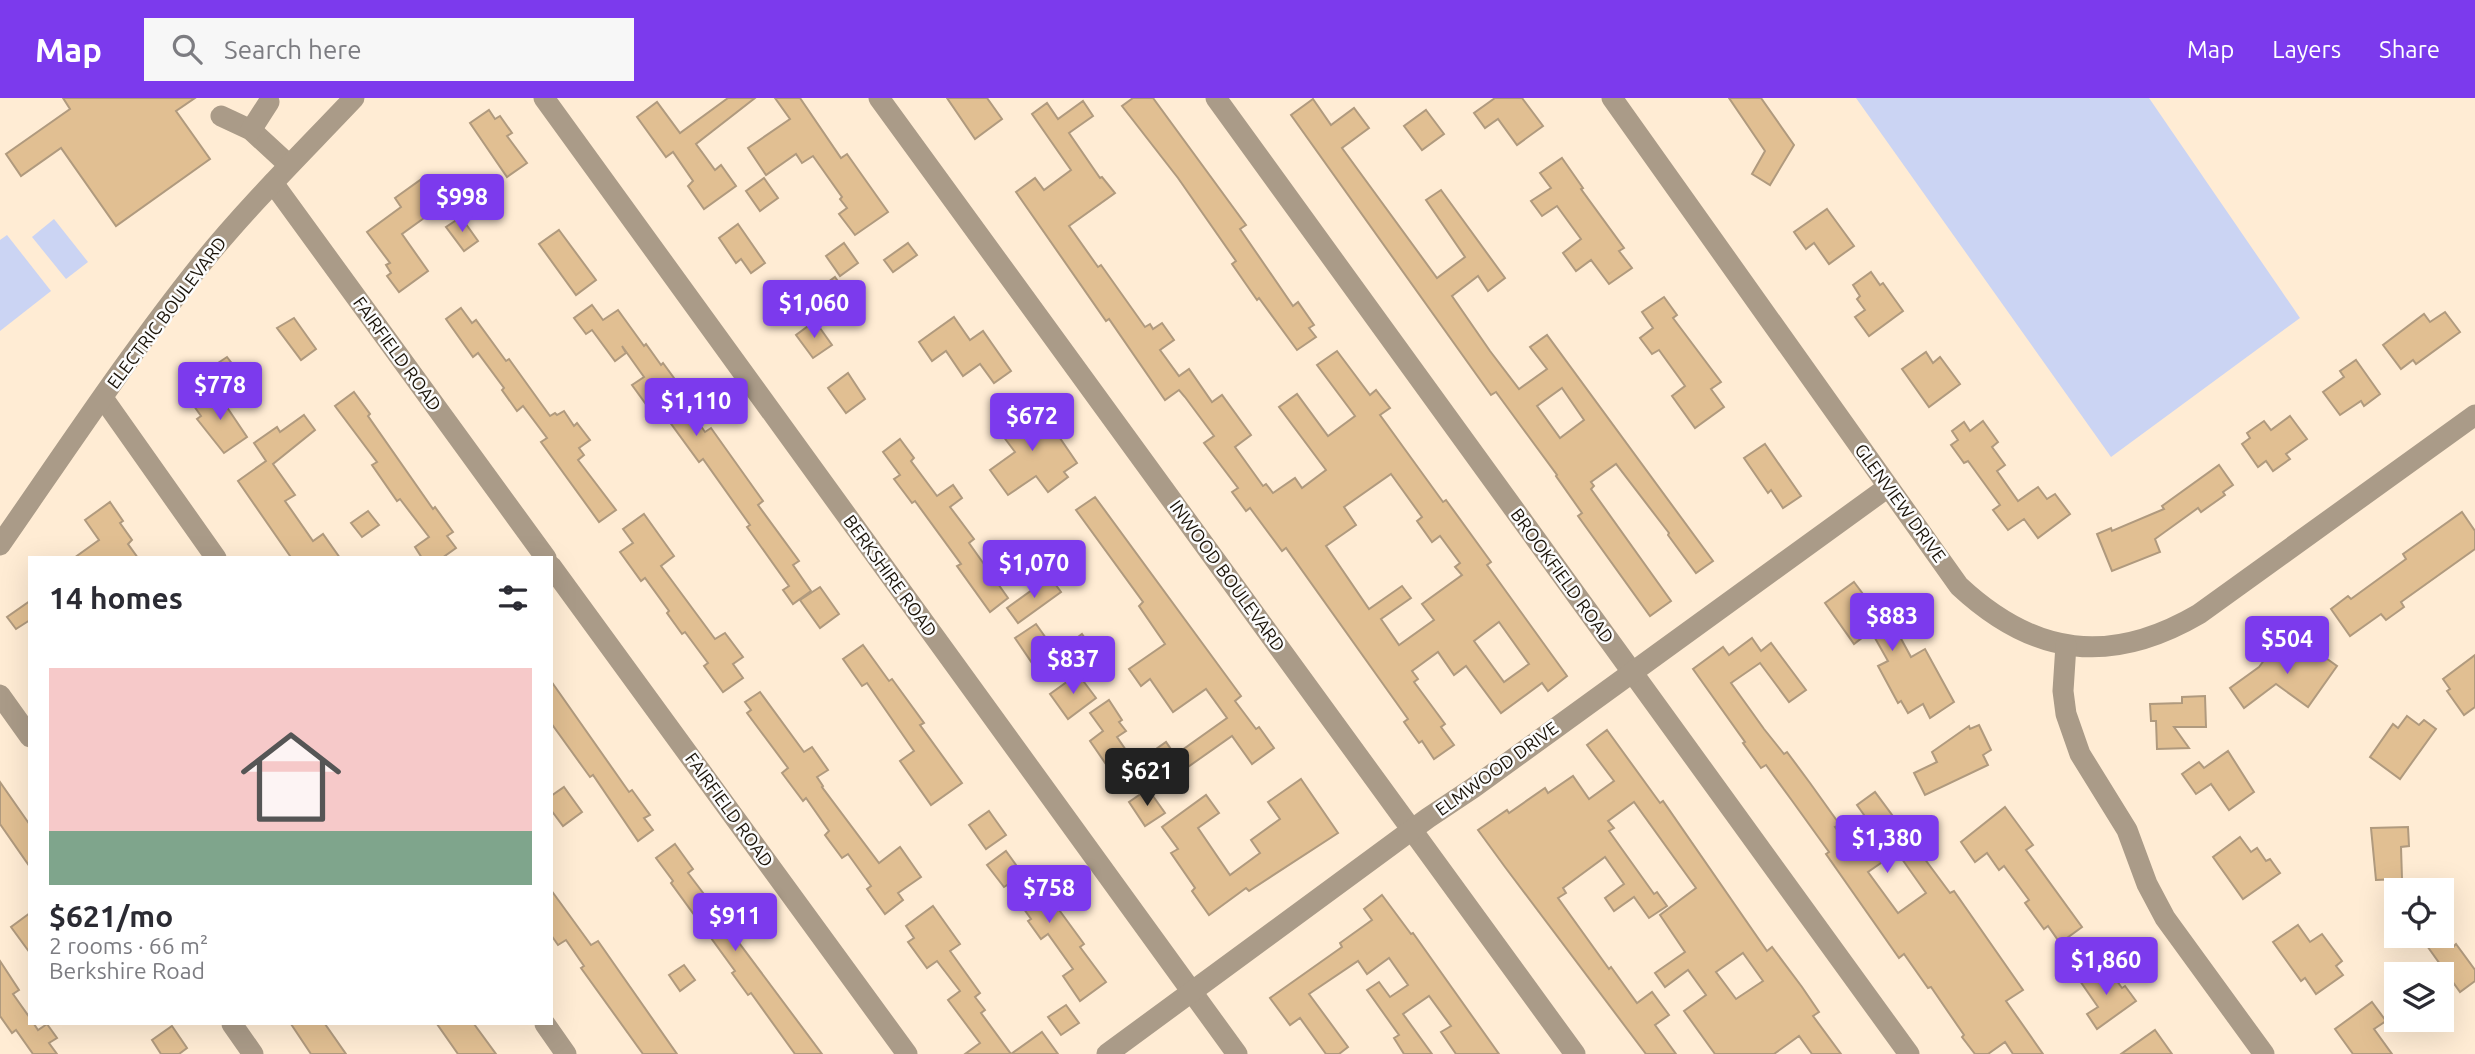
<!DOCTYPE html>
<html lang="en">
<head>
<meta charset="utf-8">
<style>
	body { margin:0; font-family:Ubuntu,sans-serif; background:#f7f7f7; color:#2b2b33; height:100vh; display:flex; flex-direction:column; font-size:26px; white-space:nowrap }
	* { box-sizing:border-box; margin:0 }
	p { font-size:23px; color:#7c7c81 }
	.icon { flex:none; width:38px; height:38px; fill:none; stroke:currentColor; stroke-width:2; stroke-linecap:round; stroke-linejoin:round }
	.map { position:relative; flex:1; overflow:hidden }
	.drawer { position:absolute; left:28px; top:458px; width:525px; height:469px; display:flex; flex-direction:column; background:#fff; border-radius:0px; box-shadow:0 7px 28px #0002 }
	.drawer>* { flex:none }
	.tools { position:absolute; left:2384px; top:780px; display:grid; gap:14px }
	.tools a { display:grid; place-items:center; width:70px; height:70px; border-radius:0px; background:#fff; box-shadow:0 7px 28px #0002; font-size:35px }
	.price { position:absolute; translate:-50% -60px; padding:0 16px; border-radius:7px; background:#7c3aed; color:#fff; font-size:23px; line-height:46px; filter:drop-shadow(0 2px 4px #0008) }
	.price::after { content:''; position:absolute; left:50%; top:42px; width:21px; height:16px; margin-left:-10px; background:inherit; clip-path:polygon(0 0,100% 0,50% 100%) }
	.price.current { background:#222; color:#fff }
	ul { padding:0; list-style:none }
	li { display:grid; align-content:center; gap:14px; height:371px; padding:0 21px }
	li+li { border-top:2px solid #e1e1e2 }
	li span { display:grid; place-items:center; height:217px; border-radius:0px; color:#555 }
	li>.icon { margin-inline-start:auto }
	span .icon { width:126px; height:126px; fill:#fffc; stroke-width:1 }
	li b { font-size:30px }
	h2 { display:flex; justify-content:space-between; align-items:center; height:84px; padding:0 21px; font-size:30px }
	header { display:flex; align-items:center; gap:42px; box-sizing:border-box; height:98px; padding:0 35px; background:#7c3aed; color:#fff }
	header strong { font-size:33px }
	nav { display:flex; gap:38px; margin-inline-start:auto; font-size:24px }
	.search { width:490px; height:63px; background:#f7f7f7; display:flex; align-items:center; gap:18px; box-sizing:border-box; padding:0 24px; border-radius:0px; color:#7c7c81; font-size:26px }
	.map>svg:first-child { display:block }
	.green { fill:#cbd4f3 }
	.building { fill:#e1bf92; stroke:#b09a7e; stroke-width:2; fill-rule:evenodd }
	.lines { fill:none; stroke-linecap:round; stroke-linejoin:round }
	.minor { stroke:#aa9b88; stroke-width:21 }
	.labels { text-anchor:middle; stroke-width:5; stroke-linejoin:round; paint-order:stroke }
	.street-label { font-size:18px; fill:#191207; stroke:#fcfcfc }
</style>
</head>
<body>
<header>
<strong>Map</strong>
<div class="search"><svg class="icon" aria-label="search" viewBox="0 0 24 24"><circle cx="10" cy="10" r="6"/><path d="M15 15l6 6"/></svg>Search here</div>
<nav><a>Map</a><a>Layers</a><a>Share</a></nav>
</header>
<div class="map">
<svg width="2475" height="956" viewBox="0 0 2475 956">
	<rect width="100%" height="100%" fill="#ffecd4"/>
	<g class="green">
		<polygon points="1856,0 2149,0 2300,220 2111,359"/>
		<polygon points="54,121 88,164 66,181 32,139"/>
		<polygon points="7,137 51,193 0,233 0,142"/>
	</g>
	<g class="building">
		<polygon points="63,0 195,0 176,13 210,61 116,128 61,50 21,78 6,56 70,11"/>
		<polygon points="728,0 755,0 696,46 715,72 721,67 736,88 704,111 688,88 693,83 673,54 666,59 637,19 657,4 680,35"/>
		<polygon points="775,0 800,0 841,60 847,56 888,114 855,137 839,116 847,110 840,101 842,99 813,58 802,65 796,56 766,77 748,50 790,21"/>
		<polygon points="947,0 987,0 1002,21 975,41"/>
		<polygon points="1133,0 1153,0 1246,127 1240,131 1293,208 1298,204 1314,227 1309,230 1316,239 1297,252 1259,200 1257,202 1232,166 1236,163 1178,80 1122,8"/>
		<polygon points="1495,0 1522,0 1543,28 1517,47 1498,21 1485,30 1474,15"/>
		<polygon points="1729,0 1761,0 1794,47 1770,87 1752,76 1765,53"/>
		<path d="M1313,1L1331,27L1354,10L1369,30L1342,50L1437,180L1465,159L1426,102L1441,92L1505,180L1488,193L1478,178L1452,198L1490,253L1519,291L1547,271L1530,249L1547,237L1713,463L1696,475L1668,437L1669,435L1616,366L1591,384L1594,388L1591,391L1671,503L1650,518L1578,418L1582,415L1556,378L1557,377L1496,294L1491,297L1291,17ZM1562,290L1584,322L1560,340L1537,308Z"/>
		<path d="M1083,3L1093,18L1069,35L1100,80L1102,79L1115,95L1069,128L1098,169L1101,167L1145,229L1150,226L1153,231L1162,225L1174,242L1160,252L1179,278L1189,271L1212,304L1222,297L1251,337L1235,349L1263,388L1266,386L1273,395L1295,380L1302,390L1326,372L1279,309L1297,296L1328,338L1355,318L1317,267L1337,253L1370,297L1376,292L1390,310L1380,317L1443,404L1446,402L1491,464L1487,467L1567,578L1548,593L1542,585L1501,615L1466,568L1454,577L1438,554L1412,573L1418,581L1414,584L1445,626L1441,629L1454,647L1434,661L1422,643L1419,645L1404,624L1408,621L1286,450L1282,453L1250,410L1246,413L1232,394L1238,390L1204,345L1214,338L1185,299L1179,292L1165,302L1109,221L1106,223L1016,94L1035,80L1044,92L1071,72L1032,16L1047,5L1058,21ZM1391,376L1422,419L1417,423L1432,444L1440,438L1460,465L1455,469L1462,477L1422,506L1434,522L1399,547L1381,521L1411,500L1402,488L1369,511L1326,448L1356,427L1344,409ZM1499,524L1529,566L1504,584L1474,543Z"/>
		<polygon points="489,12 495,21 500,18 512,35 507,38 527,65 507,79 470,25"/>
		<polygon points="1426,12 1444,36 1422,52 1404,28"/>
		<polygon points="1562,60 1583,90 1581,91 1624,150 1619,153 1632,170 1609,186 1591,162 1576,173 1563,155 1581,141 1557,108 1542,118 1531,103 1551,90 1540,75"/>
		<polygon points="423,80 442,107 402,136 428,173 399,194 387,178 391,175 386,167 390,165 367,134 401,109 395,100"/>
		<polygon points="764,80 778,100 760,113 746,93"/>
		<polygon points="1827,111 1854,148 1829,166 1814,145 1806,151 1794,134"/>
		<polygon points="461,119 478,143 464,153 446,129"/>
		<polygon points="738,126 765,165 751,175 741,161 736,165 719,140"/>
		<polygon points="559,132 596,182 576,197 539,146"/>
		<polygon points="844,145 858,165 840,178 826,158"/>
		<polygon points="908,145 917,157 893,174 884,162"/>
		<polygon points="1871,174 1880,187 1883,185 1903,213 1869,238 1855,219 1865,212 1857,201 1860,198 1853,187"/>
		<polygon points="835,179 852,203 837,214 820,190"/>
		<polygon points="1664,199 1677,217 1673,220 1721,284 1711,291 1724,309 1695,330 1672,298 1685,288 1659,252 1652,256 1640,240 1653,230 1642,214"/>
		<polygon points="592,207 603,222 618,212 644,248 646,246 661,267 663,265 682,291 677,294 705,334 711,330 763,403 758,407 799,463 793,467 811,493 793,506 783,492 789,488 747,429 750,427 703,361 699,364 655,304 648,309 632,287 644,279 622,248 626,255 615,263 592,232 586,236 574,220"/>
		<polygon points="461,210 472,225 476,222 506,263 509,261 550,318 555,315 557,317 564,313 574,328 577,325 590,342 579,350 584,357 578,362 616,412 599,424 541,344 547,340 523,308 517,313 502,292 504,290 478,255 473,259 446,221"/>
		<polygon points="2445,214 2460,234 2416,266 2413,262 2401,271 2383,247 2424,216 2430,224"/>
		<polygon points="954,219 970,242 983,233 1011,273 994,285 980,266 963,278 946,253 932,263 919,244"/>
		<polygon points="294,220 316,251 301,262 277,230"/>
		<polygon points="815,223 832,247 813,260 796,237"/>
		<polygon points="1926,254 1933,265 1940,259 1960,286 1929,309 1902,271"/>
		<polygon points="227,259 240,276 222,289 209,271"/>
		<polygon points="2356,262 2380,296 2364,308 2361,303 2340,317 2323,294 2344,279 2340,273"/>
		<polygon points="848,275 865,301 846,315 828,290"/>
		<polygon points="216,293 247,339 224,355 197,321 201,318 194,308"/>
		<polygon points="354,294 370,316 368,318 433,411 435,409 453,434 447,438 456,450 442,460 422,460 415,449 429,439 400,401 397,403 372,367 377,364 335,308"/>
		<polygon points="1026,308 1032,317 1040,311 1077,365 1064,374 1068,379 1048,394 1036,378 1008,397 990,372 1015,354 997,330"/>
		<polygon points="304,317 315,332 273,366 295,397 285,403 313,443 323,436 340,460 287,460 290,458 238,383 266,363 254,345 277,329 280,334"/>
		<polygon points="2290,318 2307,341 2286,356 2290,361 2273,373 2266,363 2258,369 2242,346 2250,340 2247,335 2264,323 2271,332"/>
		<polygon points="1983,323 1998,344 1992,349 2005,367 1997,373 2018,403 2038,389 2047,401 2055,396 2070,416 2038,440 2024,421 2008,432 1993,412 2000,407 1968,363 1964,365 1951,347 1958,342 1952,333 1964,324 1970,333"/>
		<polygon points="900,341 914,360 911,363 937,398 953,387 962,400 950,409 974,441 969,445 1008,500 990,514 957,468 961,466 915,403 912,405 894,381 900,377 883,354"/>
		<polygon points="1765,346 1801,398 1783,410 1771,392 1768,395 1744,360"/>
		<polygon points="2219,367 2233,387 2223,394 2225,397 2201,414 2198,410 2155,441 2160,454 2112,473 2097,436 2111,430 2112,433 2164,411 2162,408"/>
		<polygon points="1095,399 1241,598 1235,603 1256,631 1259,629 1274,650 1252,666 1232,638 1168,683 1149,656 1166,644 1175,657 1227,620 1206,591 1173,614 1150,581 1141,588 1129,571 1165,546 1139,508 1143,504 1076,412"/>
		<polygon points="110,404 123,423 120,425 132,442 128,446 138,460 74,460 99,442 85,422"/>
		<polygon points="368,413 379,427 362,439 351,425"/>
		<polygon points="2462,414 2475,433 2475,451 2401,504 2404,509 2386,522 2381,516 2350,538 2331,511 2348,498 2351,501 2406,461 2403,456"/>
		<polygon points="644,416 674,458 661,468 715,541 725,535 743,559 733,566 743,580 723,594 704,568 708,565 685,534 682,536 667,515 669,513 645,480 641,483 620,454 633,445 623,431"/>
		<polygon points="1050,479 1061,494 1018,525 1007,510"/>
		<polygon points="1854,484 1872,508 1878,504 1892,524 1911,559 1925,551 1954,604 1930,620 1923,606 1908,615 1901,603 1898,605 1878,568 1888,563 1871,533 1854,546 1825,505"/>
		<polygon points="820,489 839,516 820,530 800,502"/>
		<polygon points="30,503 30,522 16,531 7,519"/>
		<polygon points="1036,526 1053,550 1032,565 1015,540"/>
		<polygon points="1082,536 1095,554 1077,567 1065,549"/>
		<path d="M1752,540L1761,553L1771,545L1806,592L1789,604L1760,565L1731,585L1764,631L1784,656L1787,654L1810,685L1840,727L1835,729L1856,758L1881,741L1857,707L1875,694L1950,795L1954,793L2023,892L2006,903L2043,956H2013L2005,944L1988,956H1975L1962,939L1964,937L1931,889L1928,890L1904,856L1899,860L1826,756L1829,754L1793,704L1766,667L1761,670L1743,645L1745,644L1693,571L1723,549L1729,557ZM1897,754L1926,795L1898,815L1868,774Z"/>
		<polygon points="2277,545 2299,560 2309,548 2337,568 2308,609 2276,586 2244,610 2230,590 2259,569"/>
		<polygon points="863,547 889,583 892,581 924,625 920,627 962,685 931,707 900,663 914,653 867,585 862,588 843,561"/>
		<polygon points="2475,557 2475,609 2464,617 2447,593 2450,591 2443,581"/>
		<polygon points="1078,576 1096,600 1068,621 1050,596"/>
		<polygon points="551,583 629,694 632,692 650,717 644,720 653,732 638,743 593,677 590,679 551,625"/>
		<polygon points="760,594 804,654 812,649 828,672 817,679 823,688 822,689 879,765 900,749 921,779 898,795 903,802 885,816 867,791 871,788 848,756 842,760 825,737 829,733 806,700 803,703 782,675 788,670 747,615 751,612 745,604"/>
		<polygon points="2205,598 2206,629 2174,629 2189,650 2157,651 2156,623 2151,623 2150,606 2182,605 2182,599"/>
		<polygon points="1109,602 1122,622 1119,624 1126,633 1117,639 1130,658 1110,672 1090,643 1103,633 1090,615"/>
		<polygon points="2407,618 2419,627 2424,622 2436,631 2400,681 2370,659 2393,626 2398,630"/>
		<polygon points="1979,627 1991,652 1983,657 1988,667 1925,697 1914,675 1937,664 1932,654 1969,628 1970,631"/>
		<path d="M1607,632L1660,705L1663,703L1767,853L1772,849L1802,889L1819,914L1813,918L1841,956H1812L1799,938L1774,956H1715L1684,913L1706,897L1688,872L1665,889L1655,875L1685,854L1660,817L1696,790L1634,704L1608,723L1614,730L1609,733L1654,796L1657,794L1667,808L1649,820L1634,799L1614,813L1605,800L1624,786L1605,759L1563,790L1566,795L1558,800L1609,871L1611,869L1637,905L1652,894L1669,917L1655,927L1676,956H1646L1505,769L1478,732L1507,712L1509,715L1545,690L1548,695L1573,678L1589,701L1614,683L1587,647ZM1743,855L1763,883L1736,901L1716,874Z"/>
		<polygon points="2228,653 2254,694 2229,712 2211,686 2196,696 2182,676 2199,664 2204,670"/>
		<polygon points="1301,681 1338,735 1249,793 1246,790 1209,817 1192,793 1195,790 1171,755 1178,751 1162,729 1206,697 1219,715 1198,730 1230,777 1260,755 1251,742 1280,721 1268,704"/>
		<polygon points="0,684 30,727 30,769 0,726"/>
		<polygon points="564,689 582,714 563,728 551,712 551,698"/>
		<polygon points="1148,691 1165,715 1145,728 1129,704"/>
		<polygon points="2005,709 2033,747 2026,752 2082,829 2060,845 2048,828 2044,831 2025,805 2029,802 2004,768 1999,772 1987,755 1975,764 1961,744"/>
		<polygon points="989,713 1006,737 986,751 969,727"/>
		<polygon points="2408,729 2409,748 2401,749 2402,781 2376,782 2371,730"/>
		<polygon points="2240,739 2251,754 2257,750 2266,763 2270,761 2280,775 2243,801 2213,759"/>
		<polygon points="675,746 693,771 688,775 710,804 712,803 728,824 725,826 822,956 795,956 751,895 748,897 732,875 735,873 671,785 673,783 656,760"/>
		<polygon points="1006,753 1021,774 1026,771 1052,806 1054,805 1084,846 1080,849 1106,884 1080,903 1063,878 1073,871 1048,836 1041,841 1028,823 1031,821 1007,787 1004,789 987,767"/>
		<polygon points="551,792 591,847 598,843 677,956 643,956 581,870 584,868 566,842 558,847 551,837"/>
		<polygon points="1382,797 1411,836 1413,835 1499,956 1456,956 1441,934 1451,928 1429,898 1403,916 1432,956 1404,956 1394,940 1399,937 1367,892 1379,884 1390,899 1408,887 1389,860 1367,876 1358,863 1309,896 1348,949 1339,956 1326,956 1300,920 1290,927 1270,900 1342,849 1340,845 1372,822 1364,811"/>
		<polygon points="933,808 960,846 950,853 980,895 975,899 985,912 981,915 1011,956 965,956 980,945 948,902 960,893 937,863 927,870 908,844 914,840 906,828"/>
		<polygon points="30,815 30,855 11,829"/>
		<polygon points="2298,827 2310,844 2322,836 2342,863 2336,868 2343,877 2316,896 2305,880 2301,883 2273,844"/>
		<polygon points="2420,838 2447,838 2454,848 2456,846 2475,872 2475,883 2460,894"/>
		<polygon points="0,863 19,892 13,896 30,920 30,926 34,926 38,932 47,926 57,940 49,945 57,956 33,956 16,932 12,935 0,918"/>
		<polygon points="684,867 695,882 680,893 669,877"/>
		<polygon points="2101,868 2111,882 2114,879 2122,890 2125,888 2136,903 2097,931 2087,916 2098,909 2080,883"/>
		<polygon points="2372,904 2386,923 2374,931 2392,956 2353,956 2335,931"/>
		<polygon points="1066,907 1079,925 1061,937 1048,919"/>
		<polygon points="291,926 325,926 346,956 311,956"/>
		<polygon points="437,926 474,926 496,956 458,956"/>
		<polygon points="172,928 187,950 179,956 161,956 152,942"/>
		<polygon points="2155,932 2172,956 2121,956"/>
		<polygon points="1042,934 1058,956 1011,956"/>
	</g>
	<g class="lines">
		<g class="minor">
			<polyline points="544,0 1237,956"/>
			<polyline points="879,0 1575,956"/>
			<polyline points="1216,0 1909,956"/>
			<path d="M1612,0L1959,488C2034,558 2110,568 2199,516L2475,317"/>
			<polyline points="221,18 251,32 289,67"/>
			<polyline points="251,32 269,4"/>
			<polyline points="273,85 546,460"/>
			<polyline points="103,300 216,460"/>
			<path d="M0,447C66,352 130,255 202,165C249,107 303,54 354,0"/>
			<polyline points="551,468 907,956"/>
			<polyline points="2066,547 2063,593 2066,616 2080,656 2127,732 2147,786 2165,820 2264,956"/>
			<polyline points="0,597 30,639"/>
			<polyline points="232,926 253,956"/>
			<polyline points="545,926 566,956"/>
			<polyline points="1107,956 1428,720 1473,690 1888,389"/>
		</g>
	</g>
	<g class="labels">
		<g class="street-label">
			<text transform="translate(167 215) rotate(-53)" y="6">ELECTRIC BOULEVARD</text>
			<text transform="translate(397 256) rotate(54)" y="6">FAIRFIELD ROAD</text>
			<text transform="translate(1900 405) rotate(54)" y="6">GLENVIEW DRIVE</text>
			<text transform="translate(890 478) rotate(54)" y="6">BERKSHIRE ROAD</text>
			<text transform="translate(1227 478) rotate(54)" y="6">INWOOD BOULEVARD</text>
			<text transform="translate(1562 478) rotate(54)" y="6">BROOKFIELD ROAD</text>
			<text transform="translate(1497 671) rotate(-36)" y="6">ELMWOOD DRIVE</text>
			<text transform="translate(729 712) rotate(54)" y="6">FAIRFIELD ROAD</text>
		</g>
	</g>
</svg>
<div class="tools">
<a><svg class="icon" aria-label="locate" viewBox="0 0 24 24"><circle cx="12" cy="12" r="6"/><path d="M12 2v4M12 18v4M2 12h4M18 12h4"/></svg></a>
<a><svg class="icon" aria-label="layers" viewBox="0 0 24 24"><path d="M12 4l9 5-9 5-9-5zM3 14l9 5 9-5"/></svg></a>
</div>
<b class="price" style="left:462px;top:136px">$998</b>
<b class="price" style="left:814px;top:242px">$1,060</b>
<b class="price" style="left:220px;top:324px">$778</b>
<b class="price" style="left:696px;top:340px">$1,110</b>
<b class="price" style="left:1032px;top:355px">$672</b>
<b class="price" style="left:1034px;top:502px">$1,070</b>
<b class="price" style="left:1892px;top:555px">$883</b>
<b class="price" style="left:2287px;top:578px">$504</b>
<b class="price" style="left:1073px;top:598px">$837</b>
<b class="price current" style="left:1147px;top:710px">$621</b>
<b class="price" style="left:1887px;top:777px">$1,380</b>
<b class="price" style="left:1049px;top:827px">$758</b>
<b class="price" style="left:735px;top:855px">$911</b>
<b class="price" style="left:2106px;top:899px">$1,860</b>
<section class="drawer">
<h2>14 homes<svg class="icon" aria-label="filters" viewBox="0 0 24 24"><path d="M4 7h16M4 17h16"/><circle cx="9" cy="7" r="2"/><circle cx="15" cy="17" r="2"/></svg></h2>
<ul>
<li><span style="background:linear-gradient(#f6c9c9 75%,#7fa58c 0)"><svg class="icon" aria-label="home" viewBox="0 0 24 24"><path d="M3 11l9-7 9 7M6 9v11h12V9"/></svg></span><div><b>$621/mo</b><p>2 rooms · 66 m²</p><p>Berkshire Road</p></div></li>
</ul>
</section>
</div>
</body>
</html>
